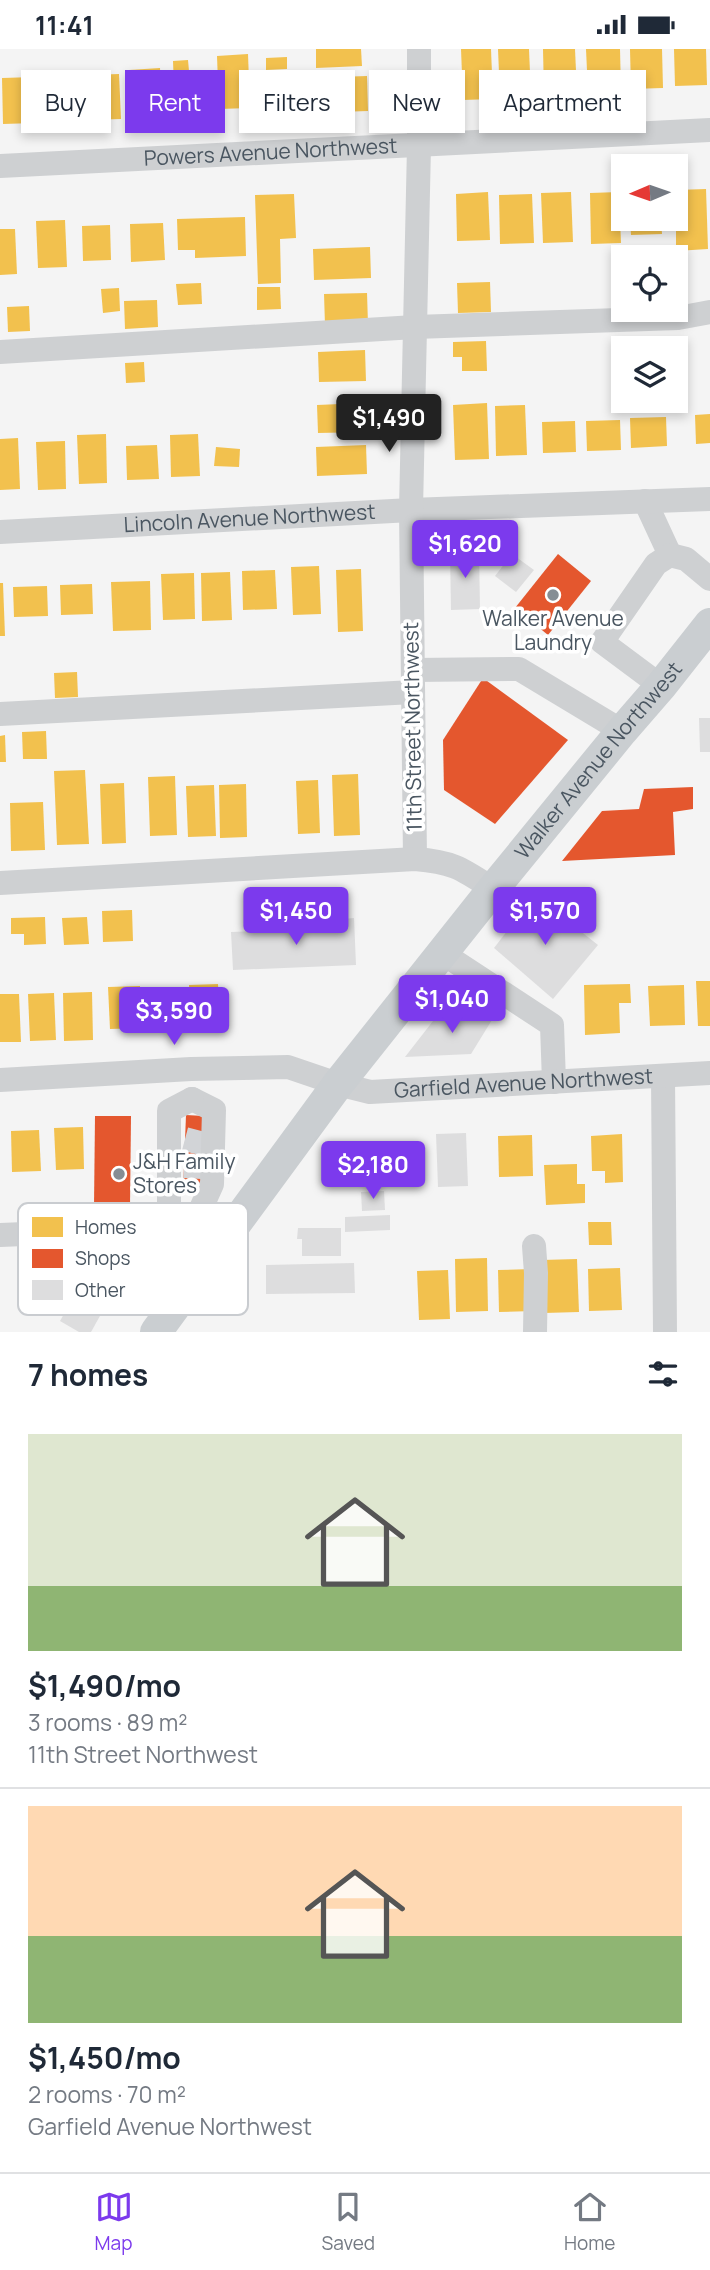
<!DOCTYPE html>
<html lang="en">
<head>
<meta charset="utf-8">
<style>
	body { margin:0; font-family:Manrope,sans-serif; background:#f2f2f3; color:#1f2937; height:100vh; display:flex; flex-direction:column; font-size:26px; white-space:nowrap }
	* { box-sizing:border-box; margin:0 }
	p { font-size:23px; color:#747a83 }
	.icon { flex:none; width:38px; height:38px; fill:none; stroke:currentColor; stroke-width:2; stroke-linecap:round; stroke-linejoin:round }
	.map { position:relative; height:1283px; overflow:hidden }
	.drawer { display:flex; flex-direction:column; background:#fff; flex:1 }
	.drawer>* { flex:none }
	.banner { position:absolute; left:21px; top:21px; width:668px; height:63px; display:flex; gap:14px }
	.needle { width:46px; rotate:268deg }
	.buttons { position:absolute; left:611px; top:105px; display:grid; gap:14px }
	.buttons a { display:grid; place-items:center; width:77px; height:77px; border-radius:0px; background:#fff; box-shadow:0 4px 10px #0003; font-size:35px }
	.price { position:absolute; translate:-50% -60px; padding:0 16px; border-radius:7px; background:#7c3aed; color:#fff; font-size:23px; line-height:46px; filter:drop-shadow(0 2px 4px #0008) }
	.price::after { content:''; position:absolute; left:50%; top:42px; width:21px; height:16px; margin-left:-10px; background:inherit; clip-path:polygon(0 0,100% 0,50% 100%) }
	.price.selected { background:#222; color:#fff }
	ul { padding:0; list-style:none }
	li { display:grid; align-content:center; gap:14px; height:371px; padding:0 28px }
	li+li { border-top:2px solid #e0e1e3 }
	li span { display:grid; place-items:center; height:217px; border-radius:0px; color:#555 }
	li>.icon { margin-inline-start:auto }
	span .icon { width:126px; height:126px; fill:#fffc; stroke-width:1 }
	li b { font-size:30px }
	h2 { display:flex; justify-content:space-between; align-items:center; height:84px; padding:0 28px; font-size:30px }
	.tag { padding:0 24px; border-radius:0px; background:#fff; box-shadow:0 4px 10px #0003; font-size:24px; line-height:63px }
	.tag.selected { background:#7c3aed; color:#fff }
	.status { display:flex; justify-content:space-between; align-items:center; height:49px; padding:0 35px; background:#fff; direction:ltr }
	.status svg { height:19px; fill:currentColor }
	.menu { display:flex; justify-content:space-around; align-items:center; height:98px; border-top:2px solid #e0e1e3; background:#fff; font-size:19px; color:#747a83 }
	.menu a { display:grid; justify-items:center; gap:4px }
	.menu .selected { color:#7c3aed }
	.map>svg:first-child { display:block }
	.homes { fill:#f2c14e }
	.shops { fill:#e4572e }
	.building { fill:#ddddde }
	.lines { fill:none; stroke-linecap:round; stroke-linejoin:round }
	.minor-tunnel { stroke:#d2d4d7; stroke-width:24; stroke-dasharray:24 12; stroke-linecap:butt }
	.minor { stroke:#ced0d2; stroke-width:24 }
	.major { stroke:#caced1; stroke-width:32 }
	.poi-dot { fill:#868d94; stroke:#fff; stroke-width:2.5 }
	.labels { text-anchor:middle; stroke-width:7; stroke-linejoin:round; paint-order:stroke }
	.street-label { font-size:21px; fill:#4a5661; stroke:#fff }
	.poi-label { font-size:21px; fill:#4a5661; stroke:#fff }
	.key { fill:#fff; stroke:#c9ccd0; stroke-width:2 }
	.key-label { font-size:19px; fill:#4a5661 }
</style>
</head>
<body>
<div class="status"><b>11:41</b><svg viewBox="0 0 49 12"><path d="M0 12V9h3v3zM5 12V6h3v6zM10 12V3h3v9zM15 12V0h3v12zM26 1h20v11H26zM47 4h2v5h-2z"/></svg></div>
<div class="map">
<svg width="710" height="1283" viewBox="0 0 710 1283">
	<rect width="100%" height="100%" fill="#f4f4f4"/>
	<g class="homes">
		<polygon points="316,0 361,0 362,17 316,19"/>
		<polygon points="461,0 491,0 493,50 463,51"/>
		<polygon points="498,0 529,0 531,47 500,48"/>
		<polygon points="543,0 575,0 577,44 544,45"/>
		<polygon points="586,0 620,0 621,42 588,43"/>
		<polygon points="630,0 662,0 663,39 631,40"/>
		<polygon points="674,0 706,0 707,36 675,37"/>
		<polygon points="248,5 250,59 219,60 217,7"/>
		<polygon points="287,8 287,20 266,21 266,9"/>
		<polygon points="188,11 189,22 205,21 206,63 175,64 173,12"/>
		<polygon points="160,19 162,66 131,67 129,21"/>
		<polygon points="119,25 121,70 90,71 88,26"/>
		<polygon points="286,26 287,51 261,52 260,27"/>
		<polygon points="367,27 368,62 309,64 307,29"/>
		<polygon points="34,28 35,74 3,75 2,29"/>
		<polygon points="76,29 77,72 47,73 46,30"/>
		<polygon points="706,140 708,200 676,202 676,141"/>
		<polygon points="488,143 490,191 457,192 456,145"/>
		<polygon points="571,143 573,193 543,194 541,144"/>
		<polygon points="619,143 621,194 591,195 590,144"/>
		<polygon points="294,145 296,189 280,190 281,234 258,235 255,146"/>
		<polygon points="532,145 534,194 500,195 499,146"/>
		<polygon points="245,168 246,207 195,209 195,201 178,201 177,170"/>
		<polygon points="630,170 661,170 662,185 631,186"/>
		<polygon points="65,171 67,218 38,219 36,172"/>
		<polygon points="163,174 165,211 131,213 130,175"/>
		<polygon points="110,176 111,211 83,212 82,177"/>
		<polygon points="0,180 15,180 17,225 0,226"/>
		<polygon points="370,198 371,229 314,231 313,200"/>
		<polygon points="490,233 491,263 458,264 457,234"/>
		<polygon points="201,234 202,255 178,256 176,235"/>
		<polygon points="257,238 280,238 281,260 257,261"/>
		<polygon points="119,239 120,262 103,264 101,240"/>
		<polygon points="367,244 368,276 325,277 324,245"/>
		<polygon points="157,251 158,278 125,280 124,252"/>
		<polygon points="29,257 30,282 8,283 7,258"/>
		<polygon points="486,292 487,322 462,322 462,308 453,308 453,293"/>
		<polygon points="365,301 366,332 319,333 318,303"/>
		<polygon points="144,313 145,333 126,334 125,314"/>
		<polygon points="364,354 365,383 318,384 317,356"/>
		<polygon points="487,354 489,410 455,411 453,356"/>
		<polygon points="525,356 527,406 496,407 495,357"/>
		<polygon points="710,365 710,394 696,395 695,366"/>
		<polygon points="666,368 667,397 631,399 630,369"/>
		<polygon points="620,371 621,401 587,402 586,372"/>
		<polygon points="575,372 576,403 543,404 542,373"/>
		<polygon points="106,385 107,434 79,435 77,386"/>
		<polygon points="198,385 200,427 171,428 170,386"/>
		<polygon points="18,389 20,440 0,441 0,390"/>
		<polygon points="65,392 66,440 38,441 36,393"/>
		<polygon points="157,396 159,430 127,431 126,397"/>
		<polygon points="366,396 367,425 317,427 316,398"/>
		<polygon points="216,398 240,400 239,418 214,417"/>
		<polygon points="319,517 321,565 293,566 291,518"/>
		<polygon points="361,520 363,582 338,583 336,521"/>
		<polygon points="275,521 277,560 243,561 242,522"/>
		<polygon points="230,523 232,571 202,572 201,524"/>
		<polygon points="194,524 195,570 163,571 161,525"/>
		<polygon points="150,532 151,581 113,582 111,533"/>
		<polygon points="0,534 3,534 5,587 0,587"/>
		<polygon points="92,535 93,565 61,566 60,536"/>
		<polygon points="47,537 48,567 14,568 13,538"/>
		<polygon points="77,623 78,648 55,649 54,624"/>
		<polygon points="46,682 47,710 23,710 22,683"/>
		<polygon points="5,686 6,713 0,713 0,687"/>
		<polygon points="85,721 89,795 57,796 54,722"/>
		<polygon points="358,725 360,786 334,787 332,726"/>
		<polygon points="175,727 177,786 150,787 148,728"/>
		<polygon points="318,731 320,784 298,785 296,732"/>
		<polygon points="124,734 126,794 102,795 100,735"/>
		<polygon points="246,735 247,788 220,789 219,736"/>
		<polygon points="214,736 216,787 188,788 186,737"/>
		<polygon points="43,753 45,801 11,802 10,754"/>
		<polygon points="132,861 133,892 103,893 102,862"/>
		<polygon points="45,868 46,895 24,896 24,885 11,885 11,869"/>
		<polygon points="87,868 89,895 64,896 62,869"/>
		<polygon points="696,932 710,932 710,977 698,977"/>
		<polygon points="218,935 220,974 191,975 189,936"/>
		<polygon points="630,935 631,954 619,954 620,984 585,986 584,936"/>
		<polygon points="684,936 685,976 650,977 648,937"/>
		<polygon points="140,937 141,979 110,980 108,938"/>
		<polygon points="180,938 181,977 149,978 148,939"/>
		<polygon points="92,943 93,991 64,992 63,944"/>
		<polygon points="54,944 56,991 30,992 28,945"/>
		<polygon points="0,945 19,945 21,993 0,993"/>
		<polygon points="83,1078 84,1120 56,1121 54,1079"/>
		<polygon points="39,1081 41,1122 12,1123 11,1082"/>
		<polygon points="622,1085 623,1133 605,1134 605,1122 592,1122 591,1087"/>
		<polygon points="532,1086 533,1127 499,1128 498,1087"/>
		<polygon points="577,1115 577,1135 585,1135 585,1154 546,1156 544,1116"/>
		<polygon points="588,1173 611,1173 612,1196 589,1196"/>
		<polygon points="45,1205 46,1235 19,1236 17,1206"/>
		<polygon points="487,1209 488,1262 456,1263 455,1210"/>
		<polygon points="577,1210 579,1263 544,1264 542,1211"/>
		<polygon points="620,1219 622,1261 589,1262 588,1220"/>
		<polygon points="532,1220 534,1262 499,1263 498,1221"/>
		<polygon points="448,1221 450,1270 419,1271 417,1222"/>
	</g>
	<g class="shops">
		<polygon points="558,505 591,532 548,586 515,559"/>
		<polygon points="483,629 568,691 495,775 444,741 443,691"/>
		<polygon points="693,738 693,760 673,763 675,806 562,812 602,762 639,760 644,740"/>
		<polygon points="186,1066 204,1067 202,1142 183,1142"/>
		<polygon points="95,1067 131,1067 130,1157 94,1157"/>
	</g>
	<g class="building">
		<polygon points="479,502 480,560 451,561 450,503"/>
		<polygon points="512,505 534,521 516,543 495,527"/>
		<polygon points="699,669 710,669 710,703 700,703"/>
		<polygon points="535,846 598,896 553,950 494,899"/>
		<polygon points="354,869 356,916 233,921 231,883 331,879 331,871"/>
		<polygon points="440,963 495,966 471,1005 405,1008"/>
		<polygon points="466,1084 468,1137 438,1138 436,1085"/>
		<polygon points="384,1142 385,1161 362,1162 361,1143"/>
		<polygon points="390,1166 390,1181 345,1183 345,1168"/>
		<polygon points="298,1179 341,1179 341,1207 302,1207 302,1190 297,1190"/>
		<polygon points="354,1214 355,1244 266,1245 266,1216"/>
		<polygon points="87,1224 115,1240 91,1283 79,1283 60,1272"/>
	</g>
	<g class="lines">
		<g class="minor-tunnel">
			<polyline points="185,1090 204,1095"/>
			<polyline points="184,1117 202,1118"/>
		</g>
		<g class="minor">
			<path id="s1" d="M0,117L710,81"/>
			<polyline points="0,303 415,278 678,269 710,263"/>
			<polyline points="645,452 670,506"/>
			<path id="s2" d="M0,483L411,461L710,450"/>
			<polyline points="413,621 519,620 622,682"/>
			<polyline points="661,637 602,593 656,515 670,506 686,510 710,530"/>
			<polyline points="0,665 413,643"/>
			<polyline points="415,810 411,461 419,97 419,0"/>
			<path d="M0,834L415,810C453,813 461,819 493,840"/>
			<polyline points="442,904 552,976 554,1033"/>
			<polyline points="663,1027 665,1283"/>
			<path id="s3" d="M0,1031L191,1020L288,1018L338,1035L370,1043L710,1024"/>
			<polyline points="192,1050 214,1061 212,1135 195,1173"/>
			<polyline points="169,1179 169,1062 192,1050"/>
			<polyline points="0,1186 169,1179 195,1173 234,1177"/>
			<polyline points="534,1197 536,1224 535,1283"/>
		</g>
		<path class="major" id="s4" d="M156,1283L338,1035L493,840L622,682L661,637L710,575"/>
	</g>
	<g class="poi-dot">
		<circle cx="553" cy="546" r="7"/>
		<circle cx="119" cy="1125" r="7"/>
	</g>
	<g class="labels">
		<g class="street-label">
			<text dy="7" stroke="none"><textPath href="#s1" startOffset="271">Powers Avenue Northwest</textPath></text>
			<text dy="7" stroke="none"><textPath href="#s2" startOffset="250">Lincoln Avenue Northwest</textPath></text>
			<text transform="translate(413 678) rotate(-91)" y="7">11th Street Northwest</text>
			<text dy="7" stroke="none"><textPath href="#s4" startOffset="723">Walker Avenue Northwest</textPath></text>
			<text dy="7" stroke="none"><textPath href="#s3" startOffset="528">Garfield Avenue Northwest</textPath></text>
		</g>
		<g class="poi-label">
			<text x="553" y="577">Walker Avenue<tspan x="553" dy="24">Laundry</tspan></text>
			<text x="133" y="1120" text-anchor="start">J&amp;H Family<tspan x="133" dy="24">Stores</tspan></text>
		</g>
	</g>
	<rect x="18" y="1154" width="230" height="112" rx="10" class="key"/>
	<rect x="32" y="1168" width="31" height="20" fill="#f2c14e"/>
	<rect x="32" y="1200" width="31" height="19" fill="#e4572e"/>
	<rect x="32" y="1231" width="31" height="20" fill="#ddddde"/>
	<g class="key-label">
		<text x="75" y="1185">Homes</text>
		<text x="75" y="1216">Shops</text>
		<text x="75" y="1248">Other</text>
	</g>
</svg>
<div class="buttons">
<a><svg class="needle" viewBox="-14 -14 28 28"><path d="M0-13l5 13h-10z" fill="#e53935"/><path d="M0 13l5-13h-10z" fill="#747a83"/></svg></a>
<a><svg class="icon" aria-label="locate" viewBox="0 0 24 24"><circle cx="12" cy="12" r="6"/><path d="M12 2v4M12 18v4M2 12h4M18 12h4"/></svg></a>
<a><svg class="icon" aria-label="layers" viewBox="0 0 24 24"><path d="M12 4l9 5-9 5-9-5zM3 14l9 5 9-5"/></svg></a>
</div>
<b class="price selected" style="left:389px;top:405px">$1,490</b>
<b class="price" style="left:465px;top:531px">$1,620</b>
<b class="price" style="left:296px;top:898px">$1,450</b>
<b class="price" style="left:545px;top:898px">$1,570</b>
<b class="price" style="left:452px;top:986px">$1,040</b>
<b class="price" style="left:174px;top:998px">$3,590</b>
<b class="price" style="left:373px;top:1152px">$2,180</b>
<div class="banner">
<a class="tag">Buy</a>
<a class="tag selected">Rent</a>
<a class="tag">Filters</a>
<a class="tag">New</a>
<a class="tag">Apartment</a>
</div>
</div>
<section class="drawer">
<h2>7 homes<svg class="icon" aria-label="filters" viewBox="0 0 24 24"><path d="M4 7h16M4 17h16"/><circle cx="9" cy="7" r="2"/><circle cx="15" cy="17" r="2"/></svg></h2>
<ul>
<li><span style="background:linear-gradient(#dfe7d0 70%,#8fb573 0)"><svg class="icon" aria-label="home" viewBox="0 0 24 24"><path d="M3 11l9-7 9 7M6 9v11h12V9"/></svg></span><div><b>$1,490/mo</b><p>3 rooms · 89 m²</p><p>11th Street Northwest</p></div></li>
<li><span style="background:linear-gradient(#ffd9b3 60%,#8fb573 0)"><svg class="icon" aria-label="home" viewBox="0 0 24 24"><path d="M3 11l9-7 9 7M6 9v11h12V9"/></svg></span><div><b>$1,450/mo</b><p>2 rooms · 70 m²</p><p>Garfield Avenue Northwest</p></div></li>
</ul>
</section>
<nav class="menu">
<a class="selected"><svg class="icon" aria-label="map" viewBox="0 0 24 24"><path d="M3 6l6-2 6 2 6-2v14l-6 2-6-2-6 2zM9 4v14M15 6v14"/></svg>Map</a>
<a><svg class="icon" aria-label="saved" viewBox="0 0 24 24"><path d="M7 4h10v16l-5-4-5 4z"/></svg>Saved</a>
<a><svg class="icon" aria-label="home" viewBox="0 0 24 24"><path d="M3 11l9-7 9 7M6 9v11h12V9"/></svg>Home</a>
</nav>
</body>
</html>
